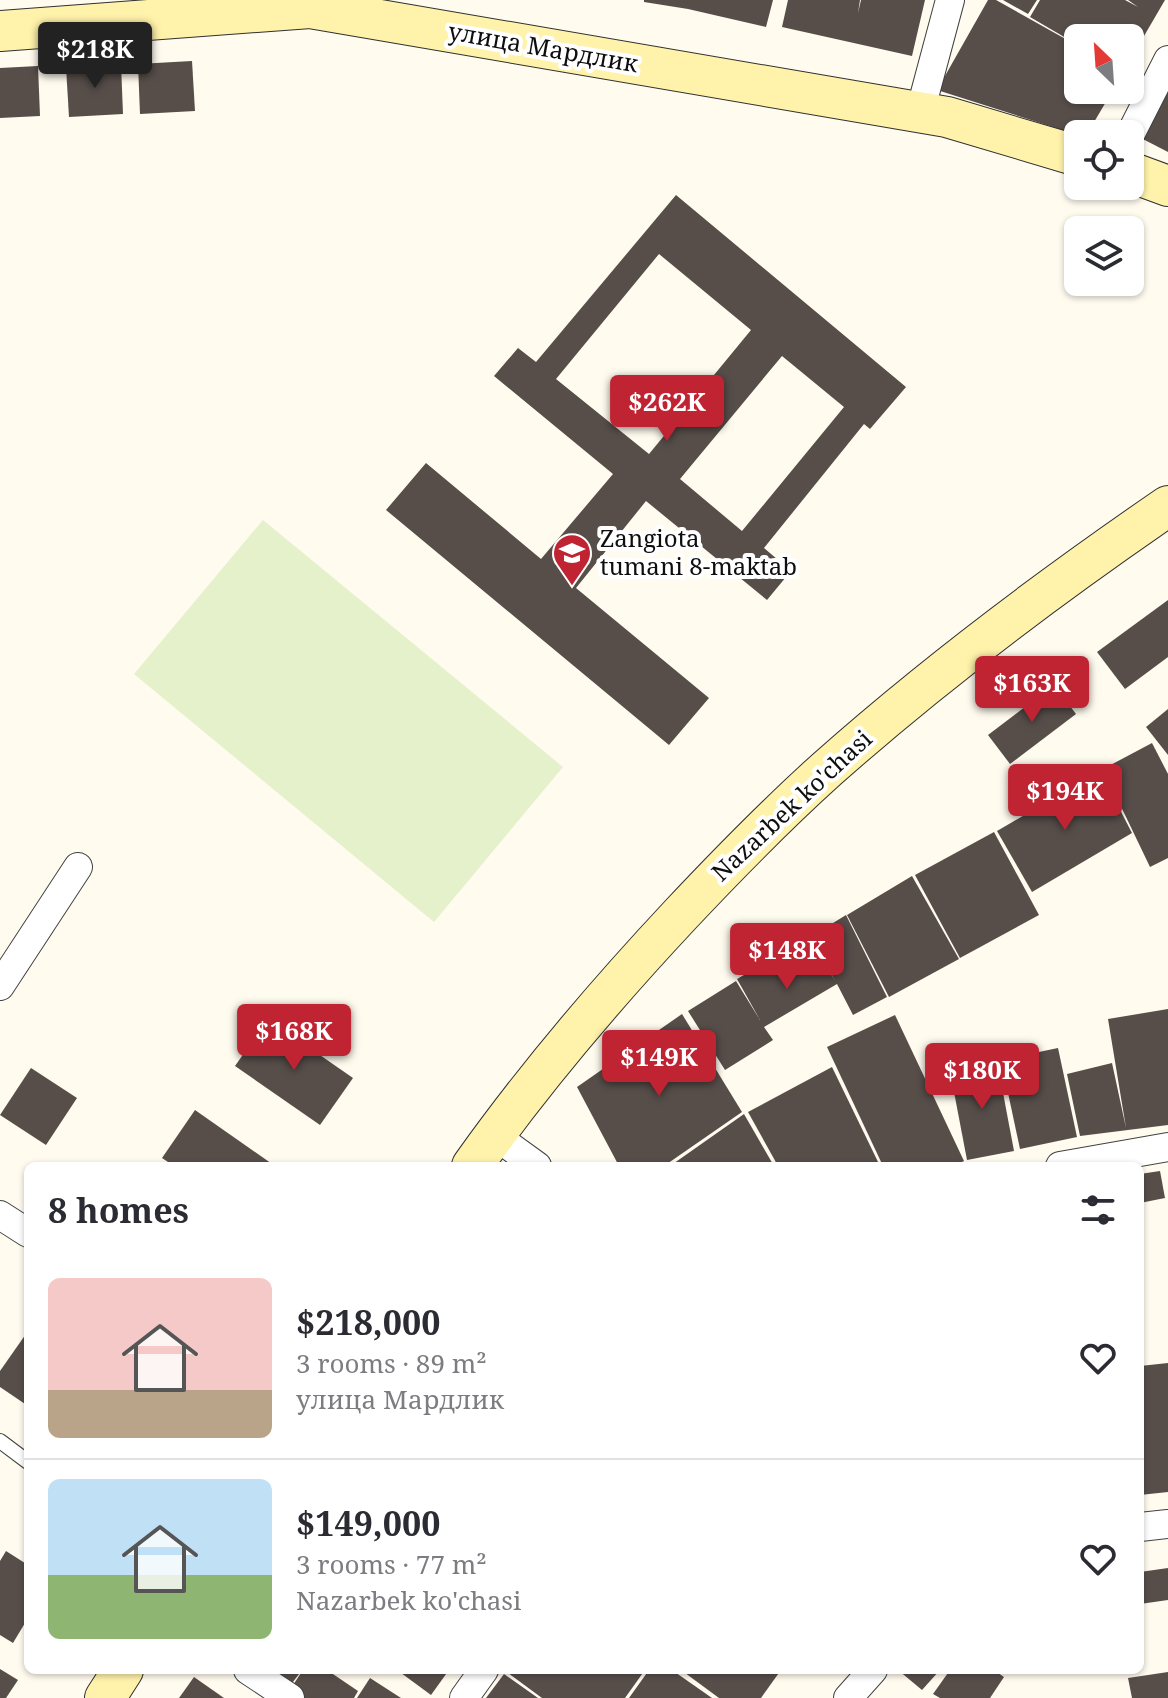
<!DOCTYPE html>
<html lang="en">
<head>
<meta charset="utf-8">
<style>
	body { margin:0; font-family:"Noto Serif",serif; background:#f7f7f7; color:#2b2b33; height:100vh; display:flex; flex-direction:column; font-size:30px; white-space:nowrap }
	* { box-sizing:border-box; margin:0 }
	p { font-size:26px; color:#7c7c81 }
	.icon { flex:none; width:44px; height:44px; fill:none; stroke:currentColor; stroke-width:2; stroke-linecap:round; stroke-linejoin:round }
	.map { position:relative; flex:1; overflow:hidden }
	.details { position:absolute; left:24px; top:1162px; width:1120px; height:512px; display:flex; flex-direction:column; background:#fff; border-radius:12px; box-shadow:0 2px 6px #0004 }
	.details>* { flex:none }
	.needle { width:52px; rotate:335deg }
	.fabs { position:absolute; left:1064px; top:24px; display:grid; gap:16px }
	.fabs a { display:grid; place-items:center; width:80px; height:80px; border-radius:12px; background:#fff; box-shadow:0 2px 6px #0004; font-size:40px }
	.price { position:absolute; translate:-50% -68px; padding:0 18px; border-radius:8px; background:#c02432; color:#fff; font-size:26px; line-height:52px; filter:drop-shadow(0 2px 4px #0008) }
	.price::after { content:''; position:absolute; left:50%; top:48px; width:24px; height:18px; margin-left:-12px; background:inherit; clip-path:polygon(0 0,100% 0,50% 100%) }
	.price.on { background:#222; color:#fff }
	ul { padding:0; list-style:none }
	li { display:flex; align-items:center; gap:24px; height:200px; padding:0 24px }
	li+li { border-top:2px solid #e1e1e2 }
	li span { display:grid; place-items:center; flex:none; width:224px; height:160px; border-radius:12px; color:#555 }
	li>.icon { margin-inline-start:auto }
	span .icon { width:96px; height:96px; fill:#fffc; stroke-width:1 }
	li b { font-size:34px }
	h2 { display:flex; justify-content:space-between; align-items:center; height:96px; padding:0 24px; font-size:34px }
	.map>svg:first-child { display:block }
	.pitch { fill:#e5f1ca }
	.building { fill:#574e4a; fill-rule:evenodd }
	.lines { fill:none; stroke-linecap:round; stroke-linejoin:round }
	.lane-casing { stroke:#414141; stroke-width:16 }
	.street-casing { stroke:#414141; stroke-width:30 }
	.secondary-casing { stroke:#303030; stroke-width:42 }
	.lane { stroke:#fff; stroke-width:14 }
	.street { stroke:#fff; stroke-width:28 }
	.secondary { stroke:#fff2aa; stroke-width:40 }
	.labels { text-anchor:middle; stroke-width:8; stroke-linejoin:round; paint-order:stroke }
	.street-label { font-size:24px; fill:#0e0e0e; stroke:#fff }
	.poi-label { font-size:24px; fill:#0e0e0e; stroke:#fff; text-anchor:start }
</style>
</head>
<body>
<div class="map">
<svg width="1168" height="1698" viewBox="0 0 1168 1698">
	<rect width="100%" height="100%" fill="#fffbef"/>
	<polygon class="pitch" points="263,520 563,767 434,922 134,674"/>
	<g class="building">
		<polygon points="644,0 773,0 766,27 688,9 644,2"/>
		<polygon points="788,0 860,0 858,13 861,0 925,0 912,56 782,27"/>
		<polygon points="988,0 996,0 1078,46 1078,90 1113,90 1087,134 1078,135 937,90"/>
		<polygon points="1003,0 1037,0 1028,14"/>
		<polygon points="1040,0 1125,0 1138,7 1128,0 1165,0 1130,60 1130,38 1078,38 1078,45 1030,17"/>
		<polygon points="192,61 195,111 140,114 138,64"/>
		<polygon points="121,64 123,114 69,117 66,67"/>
		<polygon points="38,66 40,116 0,118 0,68"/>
		<polygon points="1168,78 1168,152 1135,135"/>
		<path d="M676,195L906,387L870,429L864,424L764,548L791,571L767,600L646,501L576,588L709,698L669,745L386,510L426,463L541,559L613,474L494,376L518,348L536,362ZM659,254L751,330L649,454L556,379ZM782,356L844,407L742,531L680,479Z"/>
		<polygon points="1168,600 1168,657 1125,689 1097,652"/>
		<polygon points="1054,685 1076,714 1010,764 988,735"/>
		<polygon points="1168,709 1168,755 1146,727"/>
		<polygon points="1152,743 1168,774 1168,858 1150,867 1103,769"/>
		<polygon points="1100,771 1132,833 1032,892 997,831"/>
		<polygon points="994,832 1039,915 960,958 915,875"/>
		<polygon points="912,876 959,959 889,997 847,915"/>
		<polygon points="846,915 887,997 853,1015 837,984 764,1027 773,1040 725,1070 688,1011 736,981 760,1020 737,979 810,937 835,981 812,936"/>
		<polygon points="1168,1009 1168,1125 1080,1136 1067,1074 1112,1063 1126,1128 1108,1019"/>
		<polygon points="682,1014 742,1112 664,1166 619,1166 577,1087"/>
		<polygon points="895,1015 964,1161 954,1166 883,1166 827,1047"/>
		<polygon points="268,1019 353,1078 320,1125 235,1066"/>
		<polygon points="1058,1048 1077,1137 1020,1149 1001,1060"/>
		<polygon points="997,1061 1014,1151 967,1160 950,1071"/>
		<polygon points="832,1067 880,1166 778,1166 748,1112"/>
		<polygon points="31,1068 77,1098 46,1145 0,1115"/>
		<polygon points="195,1110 275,1166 174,1166 162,1158"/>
		<polygon points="744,1114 774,1166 670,1166"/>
		<polygon points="1160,1171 1165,1198 1140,1203 1140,1174"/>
		<polygon points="28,1331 28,1406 0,1387 0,1371"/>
		<polygon points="1168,1363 1168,1492 1140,1495 1140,1366"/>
		<polygon points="6,1551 28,1565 28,1618 13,1643 0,1635 0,1561"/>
		<polygon points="1168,1568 1168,1600 1140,1604 1140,1572"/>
		<polygon points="0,1669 18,1680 6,1698 0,1698"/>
		<polygon points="261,1670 302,1670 287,1690"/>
		<polygon points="303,1670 327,1670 358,1691 354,1698 300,1698 289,1691"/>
		<polygon points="397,1670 449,1670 431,1695"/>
		<polygon points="504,1670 645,1670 625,1698 542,1698"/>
		<polygon points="649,1670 672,1670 712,1698 629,1698"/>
		<polygon points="681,1670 781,1670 761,1698 719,1698"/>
		<polygon points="898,1670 940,1670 922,1690"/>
		<polygon points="950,1670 994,1670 1004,1677 990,1698 940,1698 933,1694"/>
		<polygon points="1168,1672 1168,1698 1132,1698 1128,1678"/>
		<polygon points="504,1674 538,1698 486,1698"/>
		<polygon points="194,1677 224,1698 179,1698"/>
		<polygon points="370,1678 401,1698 357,1698"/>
	</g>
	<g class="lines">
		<defs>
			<polyline id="lane" points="0,1441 28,1462"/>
			<g id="street">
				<polyline points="920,112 950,0"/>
				<polyline points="1130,135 1168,60"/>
				<polyline points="0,986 78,867"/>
				<polyline points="494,1135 537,1166"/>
				<polyline points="1060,1166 1168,1147"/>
				<polyline points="0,1215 28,1233"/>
				<polyline points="1140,1527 1168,1524"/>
				<polyline points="248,1670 290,1698"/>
				<polyline points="464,1698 484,1670"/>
				<polyline points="848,1698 873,1670"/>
			</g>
			<g id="secondary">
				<polyline points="0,31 310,8 947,117 1078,156"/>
				<polyline points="1130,172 1168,186"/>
				<path d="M472,1166C536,1076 606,994 681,914C728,864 776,815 827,769C935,673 1050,587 1168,506"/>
				<polyline points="105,1698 123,1670"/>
			</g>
		</defs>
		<use href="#lane" class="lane-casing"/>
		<use href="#street" class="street-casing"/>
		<use href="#secondary" class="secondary-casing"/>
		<use href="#lane" class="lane"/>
		<use href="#street" class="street"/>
		<use href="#secondary" class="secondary"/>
	</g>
	<defs>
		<symbol id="school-pin" viewBox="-11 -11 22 30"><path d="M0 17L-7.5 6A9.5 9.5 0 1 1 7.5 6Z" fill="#c02432" stroke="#fff"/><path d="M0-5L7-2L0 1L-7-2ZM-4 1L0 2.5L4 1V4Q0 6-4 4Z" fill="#fff"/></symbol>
	</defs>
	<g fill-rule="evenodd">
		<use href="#school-pin" x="550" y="531" width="44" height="60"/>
	</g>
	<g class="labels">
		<g class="street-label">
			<text transform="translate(543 48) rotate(10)" y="8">улица Мардлик</text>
			<text transform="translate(792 806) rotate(-43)" y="8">Nazarbek ko'chasi</text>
		</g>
		<g class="poi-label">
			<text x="600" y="547">Zangiota<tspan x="600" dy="28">tumani 8-maktab</tspan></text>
		</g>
	</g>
</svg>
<div class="fabs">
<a><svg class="needle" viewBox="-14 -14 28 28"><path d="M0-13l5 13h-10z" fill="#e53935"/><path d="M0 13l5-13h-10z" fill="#7c7c81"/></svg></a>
<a><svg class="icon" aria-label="locate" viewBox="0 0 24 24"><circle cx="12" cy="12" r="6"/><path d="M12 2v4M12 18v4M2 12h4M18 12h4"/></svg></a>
<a><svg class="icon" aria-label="layers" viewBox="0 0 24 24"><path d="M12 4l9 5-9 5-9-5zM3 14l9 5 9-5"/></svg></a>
</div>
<b class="price on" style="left:95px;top:90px">$218K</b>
<b class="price" style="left:667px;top:443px">$262K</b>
<b class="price" style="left:1032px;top:724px">$163K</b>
<b class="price" style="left:1065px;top:832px">$194K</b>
<b class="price" style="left:787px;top:991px">$148K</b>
<b class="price" style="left:294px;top:1072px">$168K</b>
<b class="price" style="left:659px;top:1098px">$149K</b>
<b class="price" style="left:982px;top:1111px">$180K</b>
<section class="details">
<h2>8 homes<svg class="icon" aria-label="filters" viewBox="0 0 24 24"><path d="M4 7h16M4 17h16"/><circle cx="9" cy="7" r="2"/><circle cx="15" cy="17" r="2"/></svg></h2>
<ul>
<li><span style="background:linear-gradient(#f6c9c9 70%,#b9a48a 0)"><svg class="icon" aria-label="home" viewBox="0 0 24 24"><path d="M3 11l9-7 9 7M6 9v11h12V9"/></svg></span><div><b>$218,000</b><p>3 rooms · 89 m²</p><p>улица Мардлик</p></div><svg class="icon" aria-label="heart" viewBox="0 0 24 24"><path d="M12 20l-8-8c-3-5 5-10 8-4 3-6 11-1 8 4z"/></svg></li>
<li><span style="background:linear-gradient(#bfe0f5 60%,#8fb573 0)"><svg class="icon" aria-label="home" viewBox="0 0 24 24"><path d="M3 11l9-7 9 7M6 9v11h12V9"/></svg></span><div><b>$149,000</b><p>3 rooms · 77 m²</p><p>Nazarbek ko'chasi</p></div><svg class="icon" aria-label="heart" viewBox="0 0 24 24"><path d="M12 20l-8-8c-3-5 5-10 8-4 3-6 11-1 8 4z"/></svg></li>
</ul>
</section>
</div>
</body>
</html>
